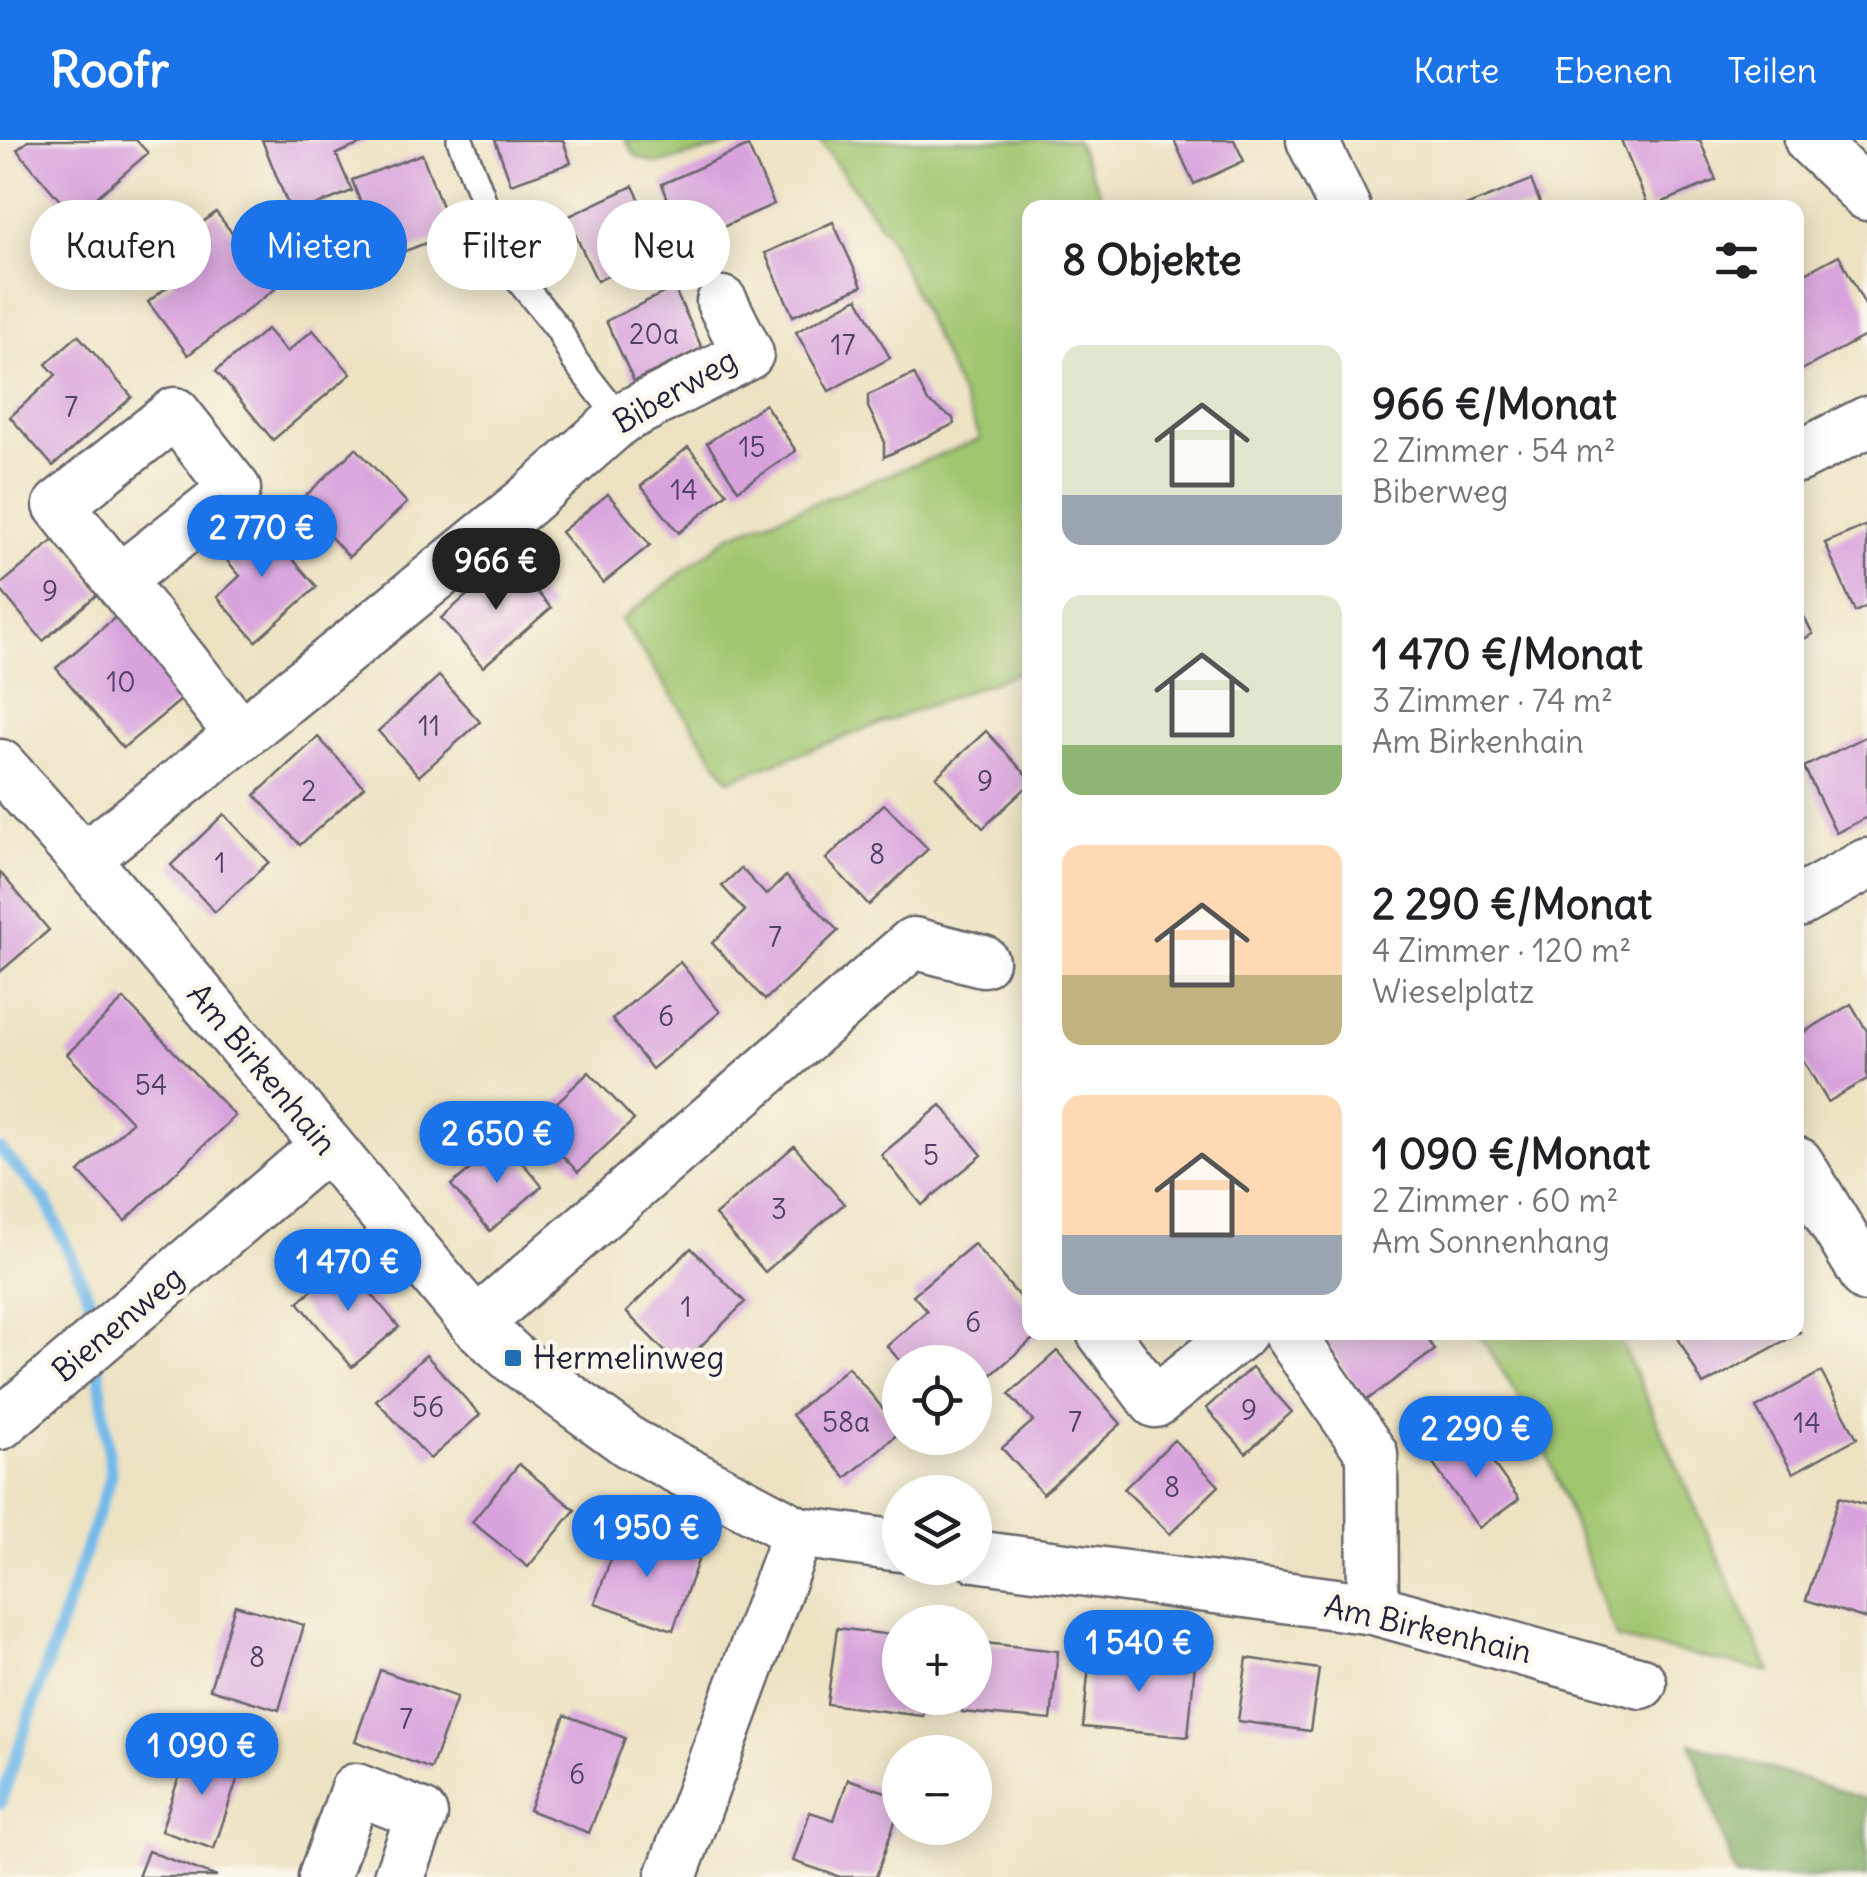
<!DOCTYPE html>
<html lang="de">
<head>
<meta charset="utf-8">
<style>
	body { margin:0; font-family:Delius,sans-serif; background:#f6f6f6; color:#202124; height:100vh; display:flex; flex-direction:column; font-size:38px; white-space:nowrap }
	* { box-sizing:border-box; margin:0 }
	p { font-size:32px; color:#757577 }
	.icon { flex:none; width:55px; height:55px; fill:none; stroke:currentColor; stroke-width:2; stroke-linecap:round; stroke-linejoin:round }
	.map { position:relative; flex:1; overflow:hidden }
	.side { position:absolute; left:1022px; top:60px; width:782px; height:1140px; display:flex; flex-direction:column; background:#fff; border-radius:20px; box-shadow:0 5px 25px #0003 }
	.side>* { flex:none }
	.guide { position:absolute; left:30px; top:60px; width:842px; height:90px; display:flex; gap:20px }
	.buttons { position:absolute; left:882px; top:1205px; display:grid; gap:20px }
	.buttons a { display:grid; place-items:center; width:110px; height:110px; border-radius:50%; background:#fff; box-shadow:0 5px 25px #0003; font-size:50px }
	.price { position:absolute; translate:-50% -85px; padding:0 22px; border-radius:35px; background:#1a73e8; color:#fff; font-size:32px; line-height:65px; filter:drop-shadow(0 2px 5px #0008) }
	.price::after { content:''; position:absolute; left:50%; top:60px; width:30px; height:22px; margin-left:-15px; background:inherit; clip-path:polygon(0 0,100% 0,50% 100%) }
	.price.on { background:#222; color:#fff }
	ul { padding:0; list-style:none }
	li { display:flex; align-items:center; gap:30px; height:250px; padding:0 40px }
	li span { display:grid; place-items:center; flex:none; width:280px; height:200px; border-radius:20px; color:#555 }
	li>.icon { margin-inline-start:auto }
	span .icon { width:120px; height:120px; fill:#fffc; stroke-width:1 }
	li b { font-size:42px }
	h2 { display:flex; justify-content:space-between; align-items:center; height:120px; padding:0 40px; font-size:42px }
	.tag { padding:0 35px; border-radius:45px; background:#fff; box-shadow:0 5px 25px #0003; font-size:35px; line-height:90px }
	.tag.on { background:#1a73e8; color:#fff }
	header { display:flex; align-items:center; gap:60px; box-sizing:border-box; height:140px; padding:0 50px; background:#1a73e8; color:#fff }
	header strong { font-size:48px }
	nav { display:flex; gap:55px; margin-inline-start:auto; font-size:35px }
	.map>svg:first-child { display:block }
	.green { fill:#a1c670; stroke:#627456; stroke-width:2.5 }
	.forest { fill:#80ab62; stroke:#51664e; stroke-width:2.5 }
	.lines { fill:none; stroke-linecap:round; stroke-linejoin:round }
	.stream { stroke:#72b9e9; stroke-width:12 }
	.building { fill:#d8a3dd }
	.lane-casing { stroke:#69666b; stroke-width:30 }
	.street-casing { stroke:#69666b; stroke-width:55 }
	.lane { stroke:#fff; stroke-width:25 }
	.street { stroke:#fff; stroke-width:50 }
	.poi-dot { fill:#1f6fb2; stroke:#fbf7ec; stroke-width:4 }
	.labels { text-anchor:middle; stroke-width:9; stroke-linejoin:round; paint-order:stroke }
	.number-label { font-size:28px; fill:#504264 }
	.street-label { font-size:32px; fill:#22223b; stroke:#fbf7ec }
	.poi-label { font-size:32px; fill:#22223b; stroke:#fbf7ec; text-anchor:start }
</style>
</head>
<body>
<header>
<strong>Roofr</strong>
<nav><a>Karte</a><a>Ebenen</a><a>Teilen</a></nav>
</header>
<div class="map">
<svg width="1867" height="1737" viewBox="0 0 1867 1737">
	<rect width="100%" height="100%" fill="#fbf7ec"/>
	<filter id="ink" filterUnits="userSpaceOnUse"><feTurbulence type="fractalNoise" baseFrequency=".01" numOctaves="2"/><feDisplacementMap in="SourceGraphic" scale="20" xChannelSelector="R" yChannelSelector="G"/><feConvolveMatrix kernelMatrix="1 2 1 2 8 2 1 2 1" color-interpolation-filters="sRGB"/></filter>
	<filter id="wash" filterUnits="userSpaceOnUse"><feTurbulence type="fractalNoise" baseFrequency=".0048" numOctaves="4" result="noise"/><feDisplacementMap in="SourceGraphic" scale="40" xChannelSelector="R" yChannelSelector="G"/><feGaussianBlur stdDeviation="2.25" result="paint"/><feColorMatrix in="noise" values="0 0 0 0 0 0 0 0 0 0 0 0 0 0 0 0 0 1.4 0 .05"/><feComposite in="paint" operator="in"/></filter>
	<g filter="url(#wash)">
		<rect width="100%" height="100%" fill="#ede3c3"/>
		<g class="green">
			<polygon points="625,0 749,0 657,24 636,16"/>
			<polygon points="819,0 1076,0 1107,67 1030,68 1030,528 729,640 621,480 730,395 981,299 889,97"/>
			<polygon points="1478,1193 1617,1193 1770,1532 1617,1499 1536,1284"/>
		</g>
		<polygon class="forest" points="1691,1603 1867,1660 1867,1737 1736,1737"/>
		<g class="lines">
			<g class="stream">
				<polyline points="0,1009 46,1061 89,1157 93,1186"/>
				<polyline points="0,1664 111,1335 97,1215"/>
			</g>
		</g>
		<g id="blocks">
			<g class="building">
				<polygon points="29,0 136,0 148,13 74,77 17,10"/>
				<polygon points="262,0 371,0 336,14 352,51 292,75"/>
				<polygon points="495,0 563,0 571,23 511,44"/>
				<polygon points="1174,0 1234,0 1244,21 1194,44"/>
				<polygon points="1621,0 1700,0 1716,40 1649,68"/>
				<polygon points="748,6 774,64 685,104 662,44"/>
				<polygon points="422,14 452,93 382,120 352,40"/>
				<polygon points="1531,40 1542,68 1463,68 1463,67"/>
				<polygon points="633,46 664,110 597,141 567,77"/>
				<polygon points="216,72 275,149 188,215 148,162 175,141 157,117"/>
				<polygon points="833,82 862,146 793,176 765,113"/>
				<polygon points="1839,115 1867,169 1867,195 1798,232 1798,137"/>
				<polygon points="674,148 702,208 634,241 606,181"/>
				<polygon points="858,158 890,218 829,251 796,192"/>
				<polygon points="267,189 287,212 313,190 351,234 273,300 216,231"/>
				<polygon points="78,195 132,257 53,326 10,277 56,235 46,224"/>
				<polygon points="914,234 928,262 953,278 954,284 884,317 884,300 868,267 868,255"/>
				<polygon points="765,264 796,311 738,350 707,303"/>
				<polygon points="688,307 727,353 679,393 641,346"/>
				<polygon points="356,308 407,363 349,417 299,362"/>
				<polygon points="608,354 650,405 603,443 561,392"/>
				<polygon points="256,377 317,447 256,501 217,457 240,436 218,410"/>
				<polygon points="1867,385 1867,466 1855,472 1825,403"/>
				<polygon points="55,399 100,452 43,501 0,449 0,445"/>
				<polygon points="508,419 551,468 483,527 441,478"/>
				<polygon points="1798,465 1813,494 1798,502"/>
				<polygon points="119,474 187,555 123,608 56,528"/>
				<polygon points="439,536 480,582 419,636 378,591"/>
				<polygon points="986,591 1030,639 1030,644 983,688 936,637"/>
				<polygon points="1867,596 1867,677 1836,693 1804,627"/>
				<polygon points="318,597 364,647 300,705 255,655"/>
				<polygon points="884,664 928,709 869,765 826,719"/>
				<polygon points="224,674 269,722 215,772 171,725"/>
				<polygon points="741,728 766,755 786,736 838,791 765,860 712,803 745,771 722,746"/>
				<polygon points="0,732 49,790 0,832"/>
				<polygon points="680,822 720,872 652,929 612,879"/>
				<polygon points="124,859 235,976 125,1081 79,1032 132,982 67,914"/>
				<polygon points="1851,864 1867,891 1867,939 1828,962 1798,912 1798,896"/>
				<polygon points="589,932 634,980 578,1032 533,985"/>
				<polygon points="941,965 982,1015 922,1065 881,1015"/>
				<polygon points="504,1001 542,1046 490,1091 451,1045"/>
				<polygon points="794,1006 844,1064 765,1132 715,1075"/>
				<polygon points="974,1104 1030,1169 1030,1192 1041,1192 975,1249 975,1222 901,1222 887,1206 927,1171 913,1155"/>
				<polygon points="691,1108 745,1162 680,1227 626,1172"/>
				<polygon points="345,1122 399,1187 352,1227 298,1162"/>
				<polygon points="1318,1192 1423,1192 1435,1210 1367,1260"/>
				<polygon points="1675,1192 1801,1192 1703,1245"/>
				<polygon points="1057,1211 1121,1284 1043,1354 1002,1308 1033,1281 1009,1254"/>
				<polygon points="426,1215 480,1275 430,1319 376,1260"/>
				<polygon points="848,1227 900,1289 900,1292 846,1338 792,1275"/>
				<polygon points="1252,1227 1292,1272 1246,1313 1206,1268"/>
				<polygon points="1821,1232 1857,1298 1793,1333 1756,1268"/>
				<polygon points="1473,1295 1519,1359 1479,1388 1433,1324"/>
				<polygon points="1174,1300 1219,1346 1170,1394 1124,1349"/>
				<polygon points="519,1324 575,1370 528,1427 472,1382"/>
				<polygon points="1839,1357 1867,1365 1867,1479 1806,1460"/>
				<polygon points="621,1390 699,1418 673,1490 595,1463"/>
				<polygon points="235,1465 304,1485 279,1570 210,1549"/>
				<polygon points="837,1488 900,1496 900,1558 925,1558 923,1576 827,1564"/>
				<polygon points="975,1502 1058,1511 1051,1580 962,1572 963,1558 975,1558"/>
				<polygon points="1090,1514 1195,1523 1188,1597 1083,1587"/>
				<polygon points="1247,1518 1319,1529 1310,1591 1238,1581"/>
				<polygon points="380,1530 457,1557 431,1629 355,1601"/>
				<polygon points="565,1575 625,1598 589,1693 529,1670"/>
				<polygon points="189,1607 242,1625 214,1709 161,1691"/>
				<polygon points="848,1639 900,1657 900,1667 876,1737 840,1737 793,1721 810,1672 834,1680"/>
				<polygon points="148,1711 217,1737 138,1737"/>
			</g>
		</g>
	</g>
	<g filter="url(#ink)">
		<use href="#blocks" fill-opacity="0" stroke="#69666b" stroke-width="2.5"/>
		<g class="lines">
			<defs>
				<polyline id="lane" points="460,0 481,54 496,112 559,190 575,221 620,279"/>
				<g id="street">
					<polyline points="1312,0 1345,68"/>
					<polyline points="1810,0 1867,55"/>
					<polyline points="1798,317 1867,282"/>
					<polyline points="119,440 235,349 175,273 59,365 241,595"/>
					<polyline points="0,625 84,719 327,1005 476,1184 513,1218 630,1303 798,1392 900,1406"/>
					<polyline points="84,719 241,595 525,363 620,279 748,214 722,162"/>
					<polyline points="1798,762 1867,724"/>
					<polyline points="1798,1023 1867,1137"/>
					<polyline points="476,1184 913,803 983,821"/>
					<polyline points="1102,1192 1155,1262 1242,1192"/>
					<polyline points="1288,1192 1372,1314 1373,1469"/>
					<polyline points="0,1284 327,1005"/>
					<polyline points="975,1416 1373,1469 1641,1543"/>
					<polyline points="324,1737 356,1649 422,1675 399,1737"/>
					<polyline points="671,1737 798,1392"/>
				</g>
			</defs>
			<use href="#lane" class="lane-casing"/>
			<use href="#street" class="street-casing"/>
			<use href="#lane" class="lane"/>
			<use href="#street" class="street"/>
		</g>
	</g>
	<rect class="poi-dot" x="503" y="1208" width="20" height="20" rx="5"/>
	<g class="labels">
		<g class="number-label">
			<text x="654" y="204">20a</text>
			<text x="843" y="215">17</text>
			<text x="71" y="277">7</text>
			<text x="752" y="317">15</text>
			<text x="684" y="360">14</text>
			<text x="50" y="461">9</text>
			<text x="121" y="552">10</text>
			<text x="429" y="596">11</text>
			<text x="985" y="651">9</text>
			<text x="309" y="661">2</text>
			<text x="877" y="724">8</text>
			<text x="220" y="733">1</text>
			<text x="775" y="807">7</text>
			<text x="666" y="886">6</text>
			<text x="151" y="955">54</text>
			<text x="931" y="1025">5</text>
			<text x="779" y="1079">3</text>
			<text x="686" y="1177">1</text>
			<text x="973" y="1192">6</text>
			<text x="428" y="1277">56</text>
			<text x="1249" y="1280">9</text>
			<text x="846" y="1292">58a</text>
			<text x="1075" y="1292">7</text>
			<text x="1807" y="1293">14</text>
			<text x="1172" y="1357">8</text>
			<text x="257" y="1527">8</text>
			<text x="406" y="1589">7</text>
			<text x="577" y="1644">6</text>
		</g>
		<g class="street-label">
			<text transform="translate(675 251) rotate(-30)" y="11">Biberweg</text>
			<text transform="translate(262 929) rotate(50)" y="11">Am Birkenhain</text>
			<text transform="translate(118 1184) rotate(-40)" y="11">Bienenweg</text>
			<text transform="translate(1428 1489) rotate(13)" y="11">Am Birkenhain</text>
		</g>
		<g class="poi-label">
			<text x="533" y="1229">Hermelinweg</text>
		</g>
	</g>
</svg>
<div class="buttons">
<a><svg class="icon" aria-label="locate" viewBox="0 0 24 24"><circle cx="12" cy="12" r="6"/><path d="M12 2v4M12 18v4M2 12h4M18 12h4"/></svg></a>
<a><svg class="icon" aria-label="layers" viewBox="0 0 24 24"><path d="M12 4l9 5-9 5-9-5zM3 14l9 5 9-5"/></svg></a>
<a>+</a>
<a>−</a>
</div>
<b class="price" style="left:262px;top:440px">2 770 €</b>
<b class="price on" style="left:496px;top:473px">966 €</b>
<b class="price" style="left:497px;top:1046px">2 650 €</b>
<b class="price" style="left:348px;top:1174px">1 470 €</b>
<b class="price" style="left:1476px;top:1341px">2 290 €</b>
<b class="price" style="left:647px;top:1440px">1 950 €</b>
<b class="price" style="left:1139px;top:1555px">1 540 €</b>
<b class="price" style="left:202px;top:1658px">1 090 €</b>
<div class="guide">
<a class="tag">Kaufen</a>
<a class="tag on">Mieten</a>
<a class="tag">Filter</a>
<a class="tag">Neu</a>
</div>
<section class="side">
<h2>8 Objekte<svg class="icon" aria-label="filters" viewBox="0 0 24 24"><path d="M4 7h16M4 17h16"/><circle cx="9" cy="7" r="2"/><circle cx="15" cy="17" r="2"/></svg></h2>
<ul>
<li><span style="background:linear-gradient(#dfe7d0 75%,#9aa5b1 0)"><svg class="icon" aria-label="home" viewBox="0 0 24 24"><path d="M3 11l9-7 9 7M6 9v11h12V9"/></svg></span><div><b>966 €/Monat</b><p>2 Zimmer · 54 m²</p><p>Biberweg</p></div></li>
<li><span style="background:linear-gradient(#dfe7d0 75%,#8fb573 0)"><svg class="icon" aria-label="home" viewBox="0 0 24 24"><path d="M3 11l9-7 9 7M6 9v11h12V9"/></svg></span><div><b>1 470 €/Monat</b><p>3 Zimmer · 74 m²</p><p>Am Birkenhain</p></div></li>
<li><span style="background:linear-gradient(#ffd9b3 65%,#c2b280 0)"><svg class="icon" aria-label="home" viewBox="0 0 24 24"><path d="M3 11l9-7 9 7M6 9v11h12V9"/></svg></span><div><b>2 290 €/Monat</b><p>4 Zimmer · 120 m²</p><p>Wieselplatz</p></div></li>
<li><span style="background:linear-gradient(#ffd9b3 70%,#9aa5b1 0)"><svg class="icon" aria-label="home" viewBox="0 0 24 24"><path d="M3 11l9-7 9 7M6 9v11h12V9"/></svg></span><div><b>1 090 €/Monat</b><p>2 Zimmer · 60 m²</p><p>Am Sonnenhang</p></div></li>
</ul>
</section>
</div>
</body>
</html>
